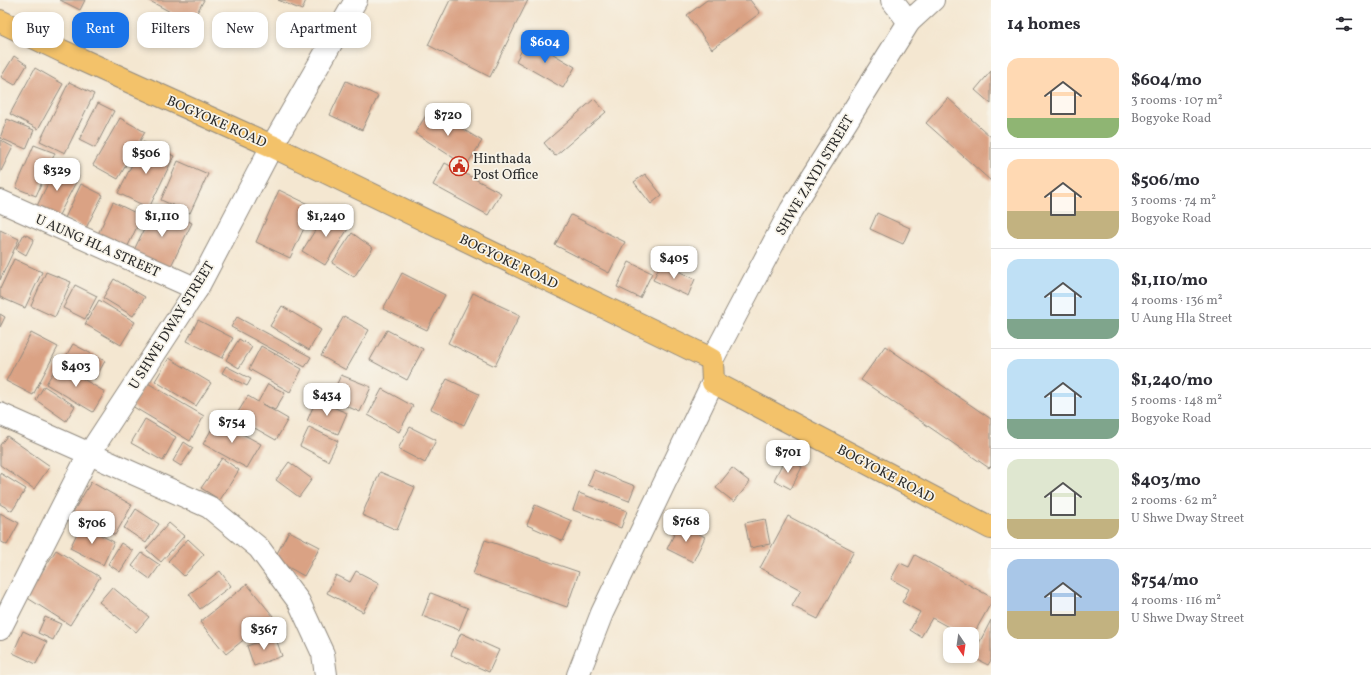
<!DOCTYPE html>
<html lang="en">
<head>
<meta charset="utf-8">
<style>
	body { margin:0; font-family:Vollkorn,serif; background:#f7f7f7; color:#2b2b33; height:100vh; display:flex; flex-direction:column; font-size:15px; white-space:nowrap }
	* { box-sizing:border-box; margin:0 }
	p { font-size:13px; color:#7c7c81 }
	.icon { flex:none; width:22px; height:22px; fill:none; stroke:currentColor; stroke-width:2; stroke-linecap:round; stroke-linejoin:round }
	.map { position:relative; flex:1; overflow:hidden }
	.side { display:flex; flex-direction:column; background:#fff; width:380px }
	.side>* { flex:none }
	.banner { position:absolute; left:12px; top:12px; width:380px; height:36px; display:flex; gap:8px }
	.needle { width:26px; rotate:167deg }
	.fabs { position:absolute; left:943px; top:627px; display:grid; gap:8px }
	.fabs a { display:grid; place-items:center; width:36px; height:36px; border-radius:8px; background:#fff; box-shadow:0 2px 6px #0003; font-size:20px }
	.price { position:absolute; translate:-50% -34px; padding:0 9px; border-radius:8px; background:#fff; color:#222; font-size:13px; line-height:26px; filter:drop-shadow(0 1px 2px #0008) }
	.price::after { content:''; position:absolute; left:50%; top:24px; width:12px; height:9px; margin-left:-6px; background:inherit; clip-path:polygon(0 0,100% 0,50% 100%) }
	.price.active { background:#1a73e8; color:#fff }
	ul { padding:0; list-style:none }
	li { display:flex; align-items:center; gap:12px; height:100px; padding:0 16px }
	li+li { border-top:1px solid #e1e1e2 }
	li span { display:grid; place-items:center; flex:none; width:112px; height:80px; border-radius:12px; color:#555 }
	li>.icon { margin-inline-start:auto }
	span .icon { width:48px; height:48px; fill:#fffc; stroke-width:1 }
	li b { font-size:17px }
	h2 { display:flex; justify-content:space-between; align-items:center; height:48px; padding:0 16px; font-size:17px }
	.chip { padding:0 14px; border-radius:12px; background:#fff; box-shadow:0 2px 6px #0003; font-size:14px; line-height:36px }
	.chip.active { background:#1a73e8; color:#fff }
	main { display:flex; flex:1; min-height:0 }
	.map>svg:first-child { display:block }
	.building { fill:#daa284 }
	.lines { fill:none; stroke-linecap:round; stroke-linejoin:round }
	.minor-casing { stroke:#90897e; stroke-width:24 }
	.tertiary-casing { stroke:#90897e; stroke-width:24 }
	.primary-casing { stroke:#90897e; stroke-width:24 }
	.minor { stroke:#fff; stroke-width:22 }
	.tertiary { stroke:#fff; stroke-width:22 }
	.primary { stroke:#f3c26a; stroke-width:22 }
	.labels { text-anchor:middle; stroke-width:3.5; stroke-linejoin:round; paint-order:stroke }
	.street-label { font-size:14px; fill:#2b2b2b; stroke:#f7f3e8 }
	.poi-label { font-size:14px; fill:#2b2b2b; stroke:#f7f3e8; text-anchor:start }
</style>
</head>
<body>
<main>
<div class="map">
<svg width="991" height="675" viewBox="0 0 991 675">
	<rect width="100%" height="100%" fill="#f7f3e8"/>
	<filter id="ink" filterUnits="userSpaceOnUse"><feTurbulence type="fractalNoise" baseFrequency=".025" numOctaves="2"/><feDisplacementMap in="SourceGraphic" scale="8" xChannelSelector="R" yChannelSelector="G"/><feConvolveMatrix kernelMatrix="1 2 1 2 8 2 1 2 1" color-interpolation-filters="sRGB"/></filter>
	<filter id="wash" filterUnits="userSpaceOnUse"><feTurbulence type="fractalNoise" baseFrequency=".012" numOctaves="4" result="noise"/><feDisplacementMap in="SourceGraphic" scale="16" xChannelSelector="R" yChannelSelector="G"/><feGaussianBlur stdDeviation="0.9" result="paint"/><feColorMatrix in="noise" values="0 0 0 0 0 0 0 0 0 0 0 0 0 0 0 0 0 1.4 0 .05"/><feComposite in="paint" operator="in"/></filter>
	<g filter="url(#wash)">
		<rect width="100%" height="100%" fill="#f4e7d1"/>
		<g id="blocks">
			<g class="building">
				<polygon points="60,0 85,0 80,10"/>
				<polygon points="148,0 204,0 191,23"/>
				<polygon points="278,0 306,0 302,10"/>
				<polygon points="450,0 528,0 490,77 428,45"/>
				<polygon points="707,0 750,0 760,13 712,49 687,15"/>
				<polygon points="528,39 575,67 563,88 516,61"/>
				<polygon points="14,56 27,65 15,85 1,77"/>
				<polygon points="35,68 63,84 38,129 10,114"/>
				<polygon points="991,71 991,104 975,90"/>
				<polygon points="346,81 378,96 362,130 330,115"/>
				<polygon points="69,82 94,94 65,153 40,141"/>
				<polygon points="948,98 991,137 991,181 926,123"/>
				<polygon points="594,99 606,112 555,156 544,143"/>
				<polygon points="98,103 114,111 95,148 79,140"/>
				<polygon points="430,109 482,141 466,166 415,133"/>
				<polygon points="120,118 145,132 118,179 93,165"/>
				<polygon points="7,119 34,130 26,149 0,138"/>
				<polygon points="0,140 13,147 0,173"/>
				<polygon points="143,142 174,156 149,208 118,193"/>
				<polygon points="34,145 55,153 36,196 16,188"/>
				<polygon points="178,161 208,174 190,213 161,200"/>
				<polygon points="445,163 501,193 488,215 433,185"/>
				<polygon points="57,165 79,176 57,219 36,208"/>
				<polygon points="645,174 662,195 651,204 634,182"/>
				<polygon points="81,184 103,195 86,228 65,218"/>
				<polygon points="279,190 314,207 290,258 256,242"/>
				<polygon points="113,202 142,216 127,248 98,234"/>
				<polygon points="156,205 192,223 169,270 133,252"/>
				<polygon points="328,210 351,224 325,265 302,251"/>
				<polygon points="877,213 910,228 903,244 870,229"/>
				<polygon points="571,215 625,242 609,273 555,245"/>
				<polygon points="0,230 19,239 0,280"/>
				<polygon points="352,233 373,248 354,277 332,263"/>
				<polygon points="24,234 34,239 26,255 16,249"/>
				<polygon points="14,259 42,272 25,308 0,297 0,289"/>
				<polygon points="629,262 652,273 640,298 617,287"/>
				<polygon points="661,263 695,279 688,296 653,280"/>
				<polygon points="46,272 71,282 55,317 31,306"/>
				<polygon points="402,273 445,295 427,330 383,309"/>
				<polygon points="114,279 145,297 133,316 103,298"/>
				<polygon points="75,285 97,296 85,319 63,308"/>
				<polygon points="473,293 520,315 495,366 448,343"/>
				<polygon points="99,300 135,322 121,345 85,324"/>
				<polygon points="282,306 321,330 309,350 270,326"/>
				<polygon points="0,314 5,317 0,327"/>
				<polygon points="344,316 369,330 346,370 321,356"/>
				<polygon points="237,317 311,357 305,367 231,327"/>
				<polygon points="198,320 233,338 222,358 187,341"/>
				<polygon points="387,330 423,349 407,380 370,360"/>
				<polygon points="31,333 58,347 33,395 6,381"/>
				<polygon points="239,339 252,347 239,368 226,360"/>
				<polygon points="73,344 105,361 95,379 63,361"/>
				<polygon points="261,346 302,369 290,392 249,369"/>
				<polygon points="885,346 991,419 991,466 989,468 861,380"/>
				<polygon points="169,358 211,383 196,406 155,381"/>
				<polygon points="58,364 105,392 93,412 46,384"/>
				<polygon points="226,366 251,379 247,386 222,373"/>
				<polygon points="341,375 371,387 360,412 330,399"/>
				<polygon points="447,379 479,394 464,425 431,409"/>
				<polygon points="146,382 204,416 190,441 132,406"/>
				<polygon points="268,384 285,393 275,410 262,404 288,419 276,440 235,417 248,396 258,402"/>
				<polygon points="44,386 75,406 66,421 36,400"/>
				<polygon points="382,389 413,406 399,432 368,415"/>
				<polygon points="316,400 347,413 338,434 307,421"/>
				<polygon points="145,419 176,437 163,461 131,443"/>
				<polygon points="217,420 261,444 247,468 203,444"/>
				<polygon points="309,427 338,441 328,461 300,446"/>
				<polygon points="410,427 436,440 425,463 398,449"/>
				<polygon points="7,436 50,466 34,489 0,465 0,445"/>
				<polygon points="184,442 193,448 181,466 173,461"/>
				<polygon points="222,458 239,470 220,500 201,488"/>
				<polygon points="785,458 802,467 791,489 774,480"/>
				<polygon points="289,462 312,479 299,497 276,480"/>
				<polygon points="732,468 750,482 734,502 716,488"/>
				<polygon points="594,470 635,486 629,501 588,485"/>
				<polygon points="380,472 415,487 397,530 362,515"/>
				<polygon points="0,473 26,489 12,511 0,504"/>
				<polygon points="91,482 132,505 115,535 73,512"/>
				<polygon points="579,493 627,511 621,528 573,510"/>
				<polygon points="535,505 572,521 563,541 527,525"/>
				<polygon points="136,509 159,524 146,543 124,528"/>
				<polygon points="0,513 19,523 7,545 0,541"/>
				<polygon points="788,516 854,551 818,619 792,606 801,590 760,568"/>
				<polygon points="765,519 770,544 750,548 745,523"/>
				<polygon points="169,523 184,536 161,562 146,549"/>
				<polygon points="679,524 705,537 693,562 667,549"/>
				<polygon points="81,525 114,542 103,565 70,548"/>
				<polygon points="289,531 320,547 304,576 274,559"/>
				<polygon points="188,539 204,554 184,576 168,561"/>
				<polygon points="485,540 579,572 567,607 473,574"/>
				<polygon points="121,543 133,551 120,572 108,564"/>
				<polygon points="56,550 100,577 70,625 26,597"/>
				<polygon points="142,553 160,565 150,579 132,566"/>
				<polygon points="915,555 991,597 991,603 972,637 972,634 961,634 932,618 921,637 910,630 920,612 902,602 909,589 891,579 900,563 909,567"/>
				<polygon points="220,571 231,586 200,609 189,594"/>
				<polygon points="356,571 379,583 363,612 327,593 336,575 350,582"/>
				<polygon points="247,584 273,616 226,654 200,622"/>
				<polygon points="112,587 149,617 136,632 99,602"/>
				<polygon points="431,593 468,608 459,630 422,616"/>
				<polygon points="45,617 61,624 53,640 38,633"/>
				<polygon points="991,620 991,660 988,665 972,657"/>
				<polygon points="23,631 47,642 36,664 13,653"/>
				<polygon points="461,633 499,650 489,672 451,655"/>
				<polygon points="275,636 282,656 254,666 247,646"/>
			</g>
		</g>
	</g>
	<g filter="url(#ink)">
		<use href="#blocks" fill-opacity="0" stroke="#90897e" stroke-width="1"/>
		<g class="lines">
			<defs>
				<g id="minor">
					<polyline points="0,201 197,289"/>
					<polyline points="712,360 791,210 909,22 933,0"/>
					<polyline points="0,414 209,507 259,548 299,602 323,654 326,675"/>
					<polyline points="0,629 89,454 197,289 272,146 356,0"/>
					<polyline points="578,675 602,613 713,382"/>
				</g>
				<polyline id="tertiary" points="892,0 909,22"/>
				<polyline id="primary" points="0,21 62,51 272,146 705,356 712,360 713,382 991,528"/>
			</defs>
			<use href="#minor" class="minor-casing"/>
			<use href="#tertiary" class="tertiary-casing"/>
			<use href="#primary" class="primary-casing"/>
			<use href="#minor" class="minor"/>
			<use href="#tertiary" class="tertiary"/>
			<use href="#primary" class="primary"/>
		</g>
	</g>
	<defs>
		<symbol id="civic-ring" viewBox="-11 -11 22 22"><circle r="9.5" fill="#f7f3e8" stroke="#c8321e" stroke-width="1.5"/><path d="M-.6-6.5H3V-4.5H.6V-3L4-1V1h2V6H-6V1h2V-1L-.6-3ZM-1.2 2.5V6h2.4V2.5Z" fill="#c8321e"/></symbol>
	</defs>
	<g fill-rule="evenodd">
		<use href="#civic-ring" x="448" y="155" width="22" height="22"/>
	</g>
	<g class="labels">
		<g class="street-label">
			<text transform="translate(217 121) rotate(24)" y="5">BOGYOKE ROAD</text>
			<text transform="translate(814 175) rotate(-59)" y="5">SHWE ZAYDI STREET</text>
			<text transform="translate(98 245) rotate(24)" y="5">U AUNG HLA STREET</text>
			<text transform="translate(509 261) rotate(26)" y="5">BOGYOKE ROAD</text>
			<text transform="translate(171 325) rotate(-58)" y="5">U SHWE DWAY STREET</text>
			<text transform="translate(886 473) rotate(28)" y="5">BOGYOKE ROAD</text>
		</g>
		<g class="poi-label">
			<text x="473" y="163">Hinthada<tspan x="473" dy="16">Post Office</tspan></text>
		</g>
	</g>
</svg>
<div class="fabs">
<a><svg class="needle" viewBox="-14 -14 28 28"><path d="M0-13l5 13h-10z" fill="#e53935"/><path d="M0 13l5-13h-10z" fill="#7c7c81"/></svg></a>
</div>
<b class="price active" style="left:545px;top:64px">$604</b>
<b class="price" style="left:448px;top:137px">$720</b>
<b class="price" style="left:146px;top:175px">$506</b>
<b class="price" style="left:57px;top:192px">$329</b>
<b class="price" style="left:162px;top:238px">$1,110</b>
<b class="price" style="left:326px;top:238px">$1,240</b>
<b class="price" style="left:674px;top:280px">$405</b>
<b class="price" style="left:76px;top:388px">$403</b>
<b class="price" style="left:327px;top:417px">$434</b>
<b class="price" style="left:232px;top:444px">$754</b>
<b class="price" style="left:788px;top:474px">$701</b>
<b class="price" style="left:686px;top:543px">$768</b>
<b class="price" style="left:92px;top:545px">$706</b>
<b class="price" style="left:264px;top:651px">$367</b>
<div class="banner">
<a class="chip">Buy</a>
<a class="chip active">Rent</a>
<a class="chip">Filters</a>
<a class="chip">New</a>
<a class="chip">Apartment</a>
</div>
</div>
<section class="side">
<h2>14 homes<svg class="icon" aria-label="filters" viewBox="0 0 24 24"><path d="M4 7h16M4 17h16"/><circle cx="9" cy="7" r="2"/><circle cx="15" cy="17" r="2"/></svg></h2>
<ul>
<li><span style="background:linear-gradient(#ffd9b3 75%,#8fb573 0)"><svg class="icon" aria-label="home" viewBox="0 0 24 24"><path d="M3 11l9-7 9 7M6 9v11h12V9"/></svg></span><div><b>$604/mo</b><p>3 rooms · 107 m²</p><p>Bogyoke Road</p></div></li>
<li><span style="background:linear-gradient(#ffd9b3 65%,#c2b280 0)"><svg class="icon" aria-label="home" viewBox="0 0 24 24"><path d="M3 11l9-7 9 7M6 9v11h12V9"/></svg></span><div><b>$506/mo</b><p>3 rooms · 74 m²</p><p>Bogyoke Road</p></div></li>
<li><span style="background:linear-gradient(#bfe0f5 75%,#7fa58c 0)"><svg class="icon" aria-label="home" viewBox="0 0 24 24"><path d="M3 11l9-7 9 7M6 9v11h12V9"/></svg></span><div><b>$1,110/mo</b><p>4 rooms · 136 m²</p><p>U Aung Hla Street</p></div></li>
<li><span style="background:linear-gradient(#bfe0f5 75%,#7fa58c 0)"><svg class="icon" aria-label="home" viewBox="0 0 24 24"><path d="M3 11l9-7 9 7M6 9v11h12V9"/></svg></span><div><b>$1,240/mo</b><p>5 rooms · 148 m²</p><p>Bogyoke Road</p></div></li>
<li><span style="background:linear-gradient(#dfe7d0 75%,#c2b280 0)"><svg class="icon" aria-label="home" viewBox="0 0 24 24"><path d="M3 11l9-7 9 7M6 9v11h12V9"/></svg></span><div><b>$403/mo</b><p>2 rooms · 62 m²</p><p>U Shwe Dway Street</p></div></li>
<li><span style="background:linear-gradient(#a9c7e8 65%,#c2b280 0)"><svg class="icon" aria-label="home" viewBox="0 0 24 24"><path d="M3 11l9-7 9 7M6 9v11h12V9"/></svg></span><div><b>$754/mo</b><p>4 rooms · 116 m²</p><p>U Shwe Dway Street</p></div></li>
</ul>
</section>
</main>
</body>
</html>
